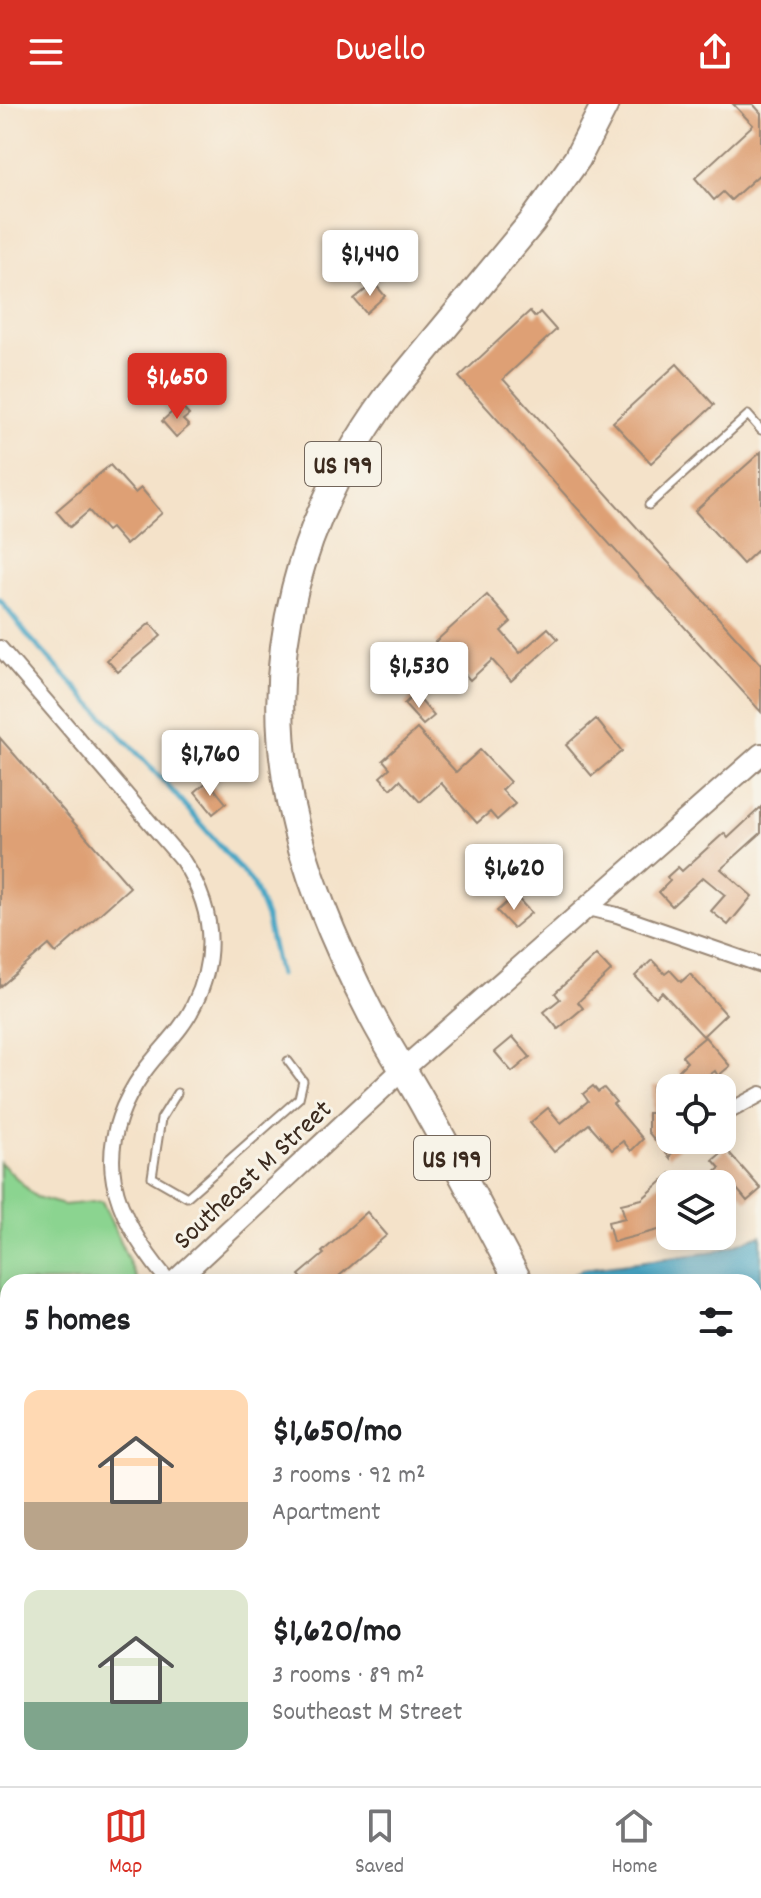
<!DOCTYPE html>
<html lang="en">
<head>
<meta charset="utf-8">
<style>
	body { margin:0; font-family:Dekko,sans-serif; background:#f6f6f6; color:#202124; height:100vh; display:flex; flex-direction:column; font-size:30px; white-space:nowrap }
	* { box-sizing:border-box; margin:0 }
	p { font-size:26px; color:#757577 }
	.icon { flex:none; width:44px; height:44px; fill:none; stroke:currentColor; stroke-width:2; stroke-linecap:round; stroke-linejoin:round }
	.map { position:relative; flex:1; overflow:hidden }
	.side { position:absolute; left:0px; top:1170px; width:762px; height:512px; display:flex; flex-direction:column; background:#fff; border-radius:24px 24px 0 0; box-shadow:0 4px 20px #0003 }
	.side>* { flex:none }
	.controls { position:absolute; left:656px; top:970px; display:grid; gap:16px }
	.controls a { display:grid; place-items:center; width:80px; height:80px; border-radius:16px; background:#fff; box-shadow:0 4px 20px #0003; font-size:40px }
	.price { position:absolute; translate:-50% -68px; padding:0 18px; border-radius:8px; background:#fff; color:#222; font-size:26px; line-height:52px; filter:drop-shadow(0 2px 4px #0008) }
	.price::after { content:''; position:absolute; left:50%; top:48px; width:24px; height:18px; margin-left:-12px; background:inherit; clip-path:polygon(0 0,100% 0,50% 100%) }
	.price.current { background:#d93025; color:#fff }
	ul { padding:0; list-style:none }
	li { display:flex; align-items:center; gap:24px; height:200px; padding:0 24px }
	li span { display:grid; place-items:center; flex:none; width:224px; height:160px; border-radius:16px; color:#555 }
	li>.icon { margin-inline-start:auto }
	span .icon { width:96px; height:96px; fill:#fffc; stroke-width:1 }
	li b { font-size:34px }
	h2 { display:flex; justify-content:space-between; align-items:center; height:96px; padding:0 24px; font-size:34px }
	header { display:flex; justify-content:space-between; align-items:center; height:104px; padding:0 24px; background:#d93025; color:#fff; font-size:36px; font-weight:600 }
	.tabs { display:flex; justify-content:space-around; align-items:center; height:112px; border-top:2px solid #e0e0e0; background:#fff; font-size:22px; color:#757577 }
	.tabs a { display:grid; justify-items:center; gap:4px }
	.tabs .current { color:#d93025 }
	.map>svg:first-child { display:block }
	.green { fill:#8bd490; stroke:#637f57; stroke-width:2 }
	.water { fill:#46a6c5; stroke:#406872; stroke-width:2 }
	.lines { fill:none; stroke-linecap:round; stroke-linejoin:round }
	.stream { stroke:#46a6c5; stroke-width:5 }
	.building { fill:#dea074 }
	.lane-casing { stroke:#988674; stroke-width:11 }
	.street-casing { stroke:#988674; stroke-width:18 }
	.secondary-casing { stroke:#988674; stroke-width:24 }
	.highway-casing { stroke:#988674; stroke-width:30 }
	.path { stroke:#988674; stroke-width:3; stroke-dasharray:6 6; stroke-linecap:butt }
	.lane { stroke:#fff; stroke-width:7 }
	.street { stroke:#fff; stroke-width:14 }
	.secondary { stroke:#fff; stroke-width:20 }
	.highway { stroke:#fff; stroke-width:26 }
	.labels { text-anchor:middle; stroke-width:6; stroke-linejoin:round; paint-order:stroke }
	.shield { fill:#f7f3e8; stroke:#73665b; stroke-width:2 }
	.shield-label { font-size:26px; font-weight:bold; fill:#3b2a1e }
	.street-label { font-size:28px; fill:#3b2a1e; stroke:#f7f3e8 }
</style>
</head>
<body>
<header><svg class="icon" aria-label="menu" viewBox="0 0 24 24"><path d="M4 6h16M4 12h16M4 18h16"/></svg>Dwello<svg class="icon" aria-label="share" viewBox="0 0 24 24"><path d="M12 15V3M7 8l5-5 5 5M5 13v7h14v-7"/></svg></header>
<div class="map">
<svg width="761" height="1682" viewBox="0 0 761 1682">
	<rect width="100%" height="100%" fill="#f7f3e8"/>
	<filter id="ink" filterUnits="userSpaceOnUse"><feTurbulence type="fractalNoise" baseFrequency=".0125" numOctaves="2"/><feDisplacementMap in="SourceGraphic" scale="16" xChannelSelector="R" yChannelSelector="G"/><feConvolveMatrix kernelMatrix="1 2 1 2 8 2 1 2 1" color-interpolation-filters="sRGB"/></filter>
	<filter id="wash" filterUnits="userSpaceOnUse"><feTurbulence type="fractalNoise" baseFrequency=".006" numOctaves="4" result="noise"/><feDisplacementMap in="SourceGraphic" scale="32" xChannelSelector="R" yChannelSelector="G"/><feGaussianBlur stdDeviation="1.8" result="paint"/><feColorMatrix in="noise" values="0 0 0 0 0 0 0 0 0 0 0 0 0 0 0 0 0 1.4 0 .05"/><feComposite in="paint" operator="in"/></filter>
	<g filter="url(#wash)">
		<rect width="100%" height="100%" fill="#f4e2c9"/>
		<g class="green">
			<polygon points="0,1058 36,1093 64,1101 102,1097 138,1178 8,1178 8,1289 0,1294"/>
			<polygon points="550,1674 714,1674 716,1682 557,1682"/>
		</g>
		<g class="water">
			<polygon points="761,1131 761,1218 754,1222 754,1178 560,1178 583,1165 715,1148"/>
			<polygon points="8,1511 8,1674 37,1674 19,1682 0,1682 0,1516"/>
		</g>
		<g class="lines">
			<g class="stream">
				<polyline points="0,496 28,532 168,682 253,780 266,813 279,871"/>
				<polyline points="0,1483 8,1497"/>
			</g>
		</g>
		<g id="blocks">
			<g class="building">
				<polygon points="733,0 753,0 761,9 761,69 731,96 723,88 714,96 695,74 753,21"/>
				<polygon points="374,179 385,192 366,209 354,195"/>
				<polygon points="530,207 535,213 540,208 556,226 503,275 761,561 761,608 459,273"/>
				<polygon points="677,260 714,301 651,359 613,318"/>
				<polygon points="180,301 189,311 183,316 189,322 176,333 162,317"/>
				<polygon points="761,348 761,443 743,460 695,407"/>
				<polygon points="110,361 135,389 141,384 162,409 126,441 111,424 107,427 89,407 70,423 56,407"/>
				<polygon points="487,491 511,518 501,527 520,549 548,524 558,535 511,577 492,556 470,576 435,538"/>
				<polygon points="150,519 161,532 118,568 107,556"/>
				<polygon points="415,590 434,612 423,621 404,600"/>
				<polygon points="596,615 622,647 592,672 566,641"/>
				<polygon points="417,625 456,668 480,646 510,678 502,686 515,700 497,716 490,708 477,719 441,679 420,698 400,676 391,685 380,673 390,664 383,656"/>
				<polygon points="0,634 130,783 56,849 49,841 0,883"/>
				<polygon points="208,677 226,699 213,710 195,688"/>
				<polygon points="761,703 761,729 721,765 752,792 728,821 711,807 725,791 703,773 672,802 659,788 670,777 667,773 678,763 682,767 724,729 728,734"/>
				<polygon points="515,791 531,809 513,824 497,807"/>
				<polygon points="596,851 611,867 578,898 583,904 558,925 544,908 560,895 555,889"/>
				<polygon points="652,856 665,870 670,866 681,878 690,870 726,910 703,932 662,888 656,894 635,872"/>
				<polygon points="513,933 530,953 512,968 495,948"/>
				<polygon points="705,933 730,962 718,972 715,967 692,984 678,967 687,958 682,952"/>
				<polygon points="670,980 670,1036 687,1036 670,1051 670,1054 648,1028 648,1009 653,1009 652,982"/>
				<polygon points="593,982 598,988 604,984 616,998 613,1000 643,1035 631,1047 623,1037 612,1046 589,1020 554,1048 530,1019 548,1004 561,1019 588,997 583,990"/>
				<polygon points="726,1045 761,1085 747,1097 737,1085 730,1092 727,1088 722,1092 722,1080 701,1080 720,1064 713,1056"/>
				<polygon points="670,1070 670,1123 613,1138 608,1118 625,1114 621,1100 642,1095"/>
				<polygon points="367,1108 387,1131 332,1178 305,1178 299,1171 324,1150 322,1148"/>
			</g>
		</g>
	</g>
	<g filter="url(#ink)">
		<use href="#blocks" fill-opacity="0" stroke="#988674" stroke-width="2"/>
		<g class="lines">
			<defs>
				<g id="lane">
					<polyline points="649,401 748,311 761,326"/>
					<polyline points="177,989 161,1015 152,1073 187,1093 299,994 303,977 288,957"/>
				</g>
				<g id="street">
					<path d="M0,544L183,757C213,803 219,851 194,901C182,927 159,946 143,969C88,1048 112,1110 169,1178"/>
					<polyline points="588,804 617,811 761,861"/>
					<polyline points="722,1011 761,990"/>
					<polyline points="553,1674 561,1682"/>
				</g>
				<g id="secondary">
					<polyline points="174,1178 402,966 761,650"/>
					<polyline points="0,1311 8,1307"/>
				</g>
				<g id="highway">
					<path d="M519,1178C488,1121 459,1063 427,1007C410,975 389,945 372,912C337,845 306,773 290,698C260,550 301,411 388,292L532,118L577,55L605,0"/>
					<polyline points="754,1672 756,1682"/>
				</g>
			</defs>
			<use href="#lane" class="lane-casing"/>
			<use href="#street" class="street-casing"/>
			<use href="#secondary" class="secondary-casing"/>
			<use href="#highway" class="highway-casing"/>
			<g class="path">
				<polyline points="754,1432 761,1451"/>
				<polyline points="615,1682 621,1674"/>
			</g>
			<use href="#lane" class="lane"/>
			<use href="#street" class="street"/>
			<use href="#secondary" class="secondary"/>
			<use href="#highway" class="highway"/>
		</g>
	</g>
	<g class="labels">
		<g class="shield">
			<rect x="305" y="338" width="76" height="44" rx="6"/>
			<rect x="414" y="1032" width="76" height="44" rx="6"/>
		</g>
		<g class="shield-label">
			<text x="343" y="369">US 199</text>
			<text x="452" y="1063">US 199</text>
		</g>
		<g class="street-label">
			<text transform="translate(251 1069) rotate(-43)" y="10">Southeast M Street</text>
		</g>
	</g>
</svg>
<div class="controls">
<a><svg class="icon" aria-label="locate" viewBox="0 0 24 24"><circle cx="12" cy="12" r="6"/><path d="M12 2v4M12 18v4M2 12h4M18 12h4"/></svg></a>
<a><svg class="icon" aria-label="layers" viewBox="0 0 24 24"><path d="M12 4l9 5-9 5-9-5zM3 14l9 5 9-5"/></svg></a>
</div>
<b class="price" style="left:370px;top:194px">$1,440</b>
<b class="price current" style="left:177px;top:317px">$1,650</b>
<b class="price" style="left:419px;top:606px">$1,530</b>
<b class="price" style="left:210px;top:694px">$1,760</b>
<b class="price" style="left:514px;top:808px">$1,620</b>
<section class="side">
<h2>5 homes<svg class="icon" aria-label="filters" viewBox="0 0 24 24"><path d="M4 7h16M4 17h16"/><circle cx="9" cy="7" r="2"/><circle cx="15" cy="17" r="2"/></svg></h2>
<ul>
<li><span style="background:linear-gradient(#ffd9b3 70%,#b9a48a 0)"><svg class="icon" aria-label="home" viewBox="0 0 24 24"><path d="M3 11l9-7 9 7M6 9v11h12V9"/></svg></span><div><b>$1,650/mo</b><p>3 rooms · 92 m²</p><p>Apartment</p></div></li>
<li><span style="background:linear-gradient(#dfe7d0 70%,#7fa58c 0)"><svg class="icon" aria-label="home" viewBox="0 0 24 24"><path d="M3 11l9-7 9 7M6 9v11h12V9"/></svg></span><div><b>$1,620/mo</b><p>3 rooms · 89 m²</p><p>Southeast M Street</p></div></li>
</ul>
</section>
</div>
<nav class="tabs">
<a class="current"><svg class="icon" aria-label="map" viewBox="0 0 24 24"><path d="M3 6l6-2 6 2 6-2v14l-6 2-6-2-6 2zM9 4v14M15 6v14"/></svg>Map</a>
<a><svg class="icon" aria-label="saved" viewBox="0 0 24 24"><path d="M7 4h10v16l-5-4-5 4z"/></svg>Saved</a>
<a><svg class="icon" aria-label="home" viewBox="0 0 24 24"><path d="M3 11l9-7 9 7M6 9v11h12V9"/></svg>Home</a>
</nav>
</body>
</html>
